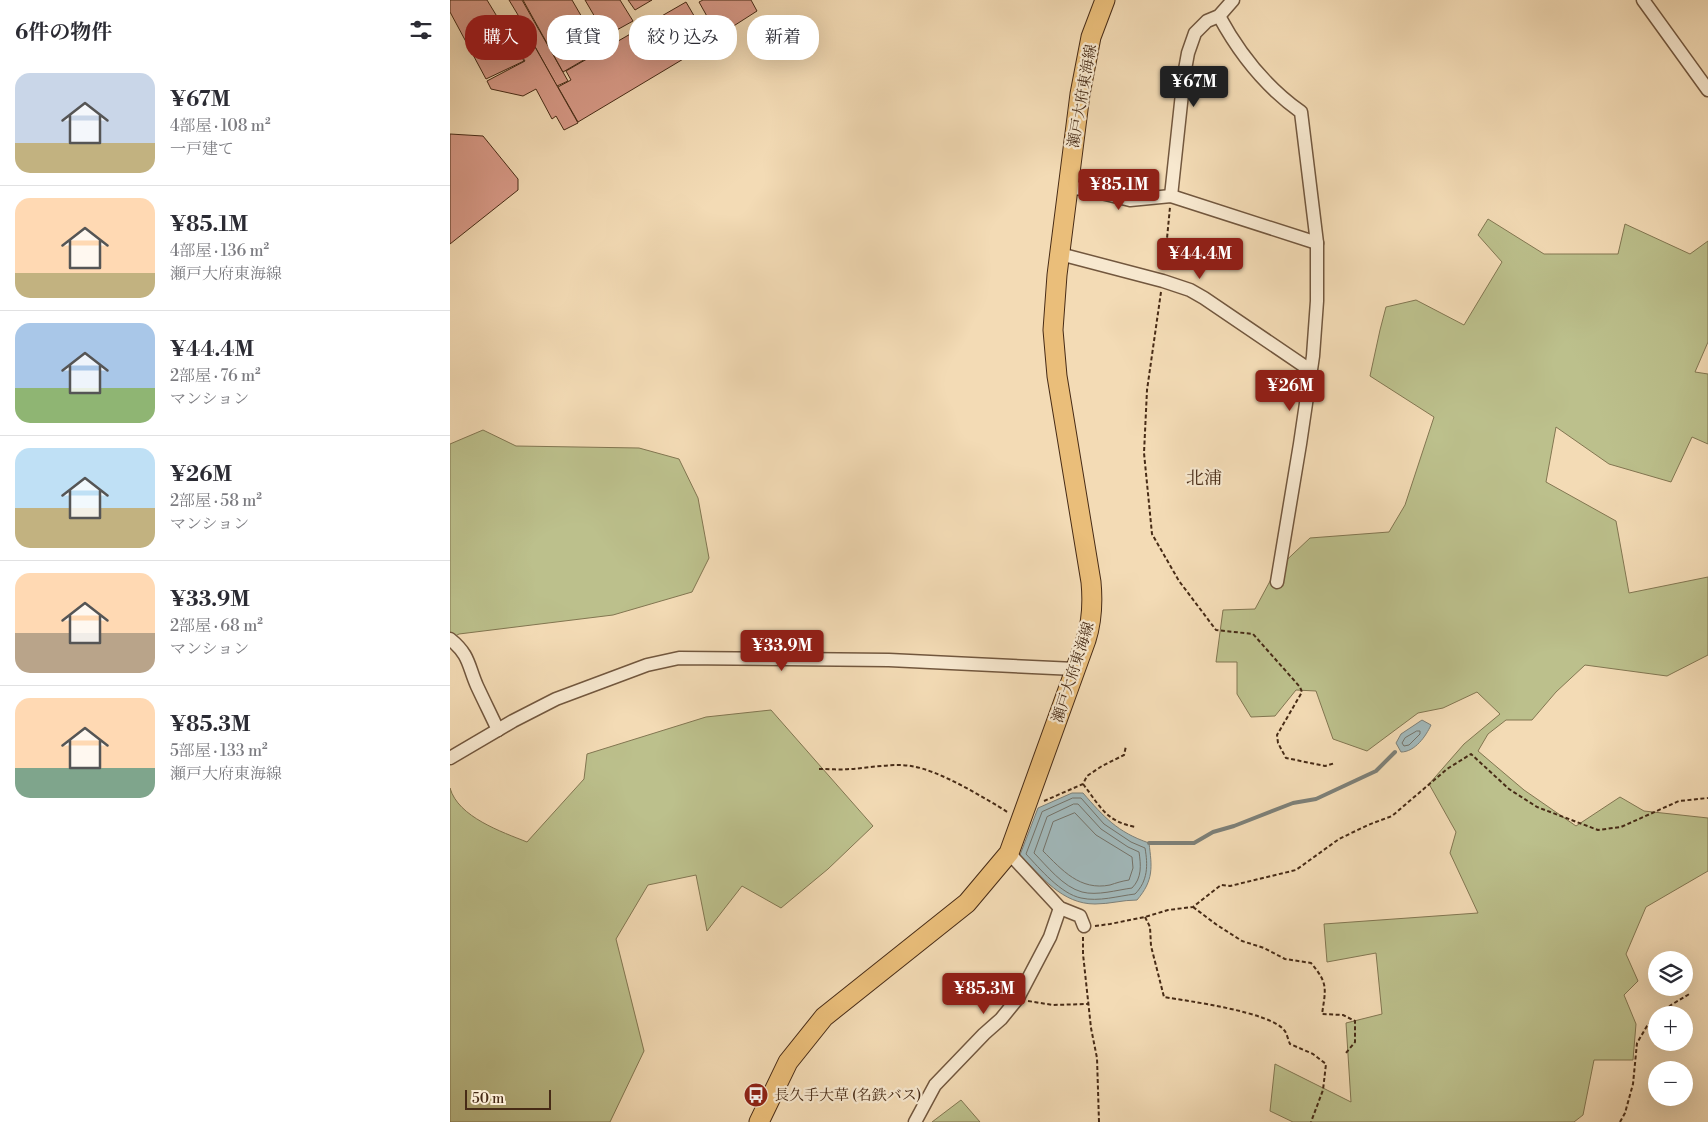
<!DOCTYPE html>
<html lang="ja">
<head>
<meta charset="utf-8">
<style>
	body { margin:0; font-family:"Libre Bodoni","Noto Serif JP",serif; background:#f2f2f3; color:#2b2b33; height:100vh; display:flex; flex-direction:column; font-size:19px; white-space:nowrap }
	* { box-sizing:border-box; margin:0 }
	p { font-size:16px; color:#7c7c81 }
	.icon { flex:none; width:28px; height:28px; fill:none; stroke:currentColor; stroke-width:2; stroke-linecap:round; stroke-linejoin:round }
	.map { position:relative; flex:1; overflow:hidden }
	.sheet { display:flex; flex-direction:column; background:#fff; width:450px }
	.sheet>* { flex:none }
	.hud { position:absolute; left:15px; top:15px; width:475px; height:45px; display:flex; gap:10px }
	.controls { position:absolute; left:1198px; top:951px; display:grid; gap:10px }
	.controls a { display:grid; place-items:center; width:45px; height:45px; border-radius:50%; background:#fff; box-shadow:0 5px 20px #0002; font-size:25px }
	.scale { position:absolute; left:15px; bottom:12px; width:86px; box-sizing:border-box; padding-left:5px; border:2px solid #472b16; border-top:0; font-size:14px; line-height:18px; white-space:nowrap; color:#472b16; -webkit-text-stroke:4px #f7e8cf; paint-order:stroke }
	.price { position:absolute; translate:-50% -42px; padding:0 11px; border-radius:5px; background:#8f2418; color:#fff; font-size:16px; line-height:32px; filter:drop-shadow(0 1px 2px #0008) }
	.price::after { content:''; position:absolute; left:50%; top:30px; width:15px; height:11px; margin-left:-8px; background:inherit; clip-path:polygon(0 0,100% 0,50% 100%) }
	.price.active { background:#222; color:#fff }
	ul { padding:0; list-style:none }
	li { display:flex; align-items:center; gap:15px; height:125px; padding:0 15px }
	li+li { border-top:1px solid #e1e1e2 }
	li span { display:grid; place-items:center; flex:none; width:140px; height:100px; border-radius:15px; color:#555 }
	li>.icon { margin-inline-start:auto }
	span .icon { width:60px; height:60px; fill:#fffc; stroke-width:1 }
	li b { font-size:21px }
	h2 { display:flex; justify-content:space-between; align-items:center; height:60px; padding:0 15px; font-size:21px }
	.pill { padding:0 18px; border-radius:20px; background:#fff; box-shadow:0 5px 20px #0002; font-size:18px; line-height:45px }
	.pill.active { background:#8f2418; color:#fff }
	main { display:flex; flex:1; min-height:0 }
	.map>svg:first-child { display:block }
	.green { fill:#bcc08c; stroke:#827651 }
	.water { fill:#a1b8ba; stroke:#7d8078 }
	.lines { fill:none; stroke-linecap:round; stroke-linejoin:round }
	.shore { stroke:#747268; stroke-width:1 }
	.stream { stroke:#7d8078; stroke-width:4 }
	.building { fill:#d89a88; stroke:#472b16 }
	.street-casing { stroke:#72573e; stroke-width:15 }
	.primary-casing { stroke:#472b16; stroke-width:21 }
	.path { stroke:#472b16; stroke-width:2; stroke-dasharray:4 2.5; stroke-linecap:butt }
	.street { stroke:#f7e8cf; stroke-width:12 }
	.primary { stroke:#eabe7a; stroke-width:19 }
	.labels { text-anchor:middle; stroke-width:4.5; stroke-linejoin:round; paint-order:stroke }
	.street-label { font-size:15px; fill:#472b16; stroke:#f7e8cf }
	.poi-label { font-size:15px; fill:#472b16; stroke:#f7e8cf; text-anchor:start }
	.quarter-label { font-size:18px; fill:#472b16; stroke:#f7e8cf }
</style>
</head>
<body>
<main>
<section class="sheet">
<h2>6件の物件<svg class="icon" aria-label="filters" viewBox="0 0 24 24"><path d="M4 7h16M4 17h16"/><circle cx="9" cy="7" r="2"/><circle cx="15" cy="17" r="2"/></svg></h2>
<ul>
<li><span style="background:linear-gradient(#c9d6e8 70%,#c2b280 0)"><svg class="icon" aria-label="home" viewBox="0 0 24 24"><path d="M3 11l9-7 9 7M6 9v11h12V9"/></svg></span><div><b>¥67M</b><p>4部屋 · 108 m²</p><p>一戸建て</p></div></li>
<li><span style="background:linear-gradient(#ffd9b3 75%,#c2b280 0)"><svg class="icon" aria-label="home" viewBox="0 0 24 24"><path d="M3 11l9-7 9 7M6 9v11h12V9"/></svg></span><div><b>¥85.1M</b><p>4部屋 · 136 m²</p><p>瀬戸大府東海線</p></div></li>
<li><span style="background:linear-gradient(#a9c7e8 65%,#8fb573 0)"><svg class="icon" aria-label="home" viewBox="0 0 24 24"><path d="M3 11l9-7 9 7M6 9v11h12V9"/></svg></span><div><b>¥44.4M</b><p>2部屋 · 76 m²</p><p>マンション</p></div></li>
<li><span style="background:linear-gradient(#bfe0f5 60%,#c2b280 0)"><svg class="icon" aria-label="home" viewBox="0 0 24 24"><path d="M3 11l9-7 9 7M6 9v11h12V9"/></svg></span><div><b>¥26M</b><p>2部屋 · 58 m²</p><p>マンション</p></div></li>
<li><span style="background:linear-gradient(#ffd9b3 60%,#b9a48a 0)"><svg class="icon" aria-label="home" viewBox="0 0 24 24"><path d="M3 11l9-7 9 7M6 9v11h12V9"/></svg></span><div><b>¥33.9M</b><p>2部屋 · 68 m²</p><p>マンション</p></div></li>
<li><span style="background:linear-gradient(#ffd9b3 70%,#7fa58c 0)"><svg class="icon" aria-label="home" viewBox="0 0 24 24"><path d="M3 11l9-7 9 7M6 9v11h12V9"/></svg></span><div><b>¥85.3M</b><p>5部屋 · 133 m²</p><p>瀬戸大府東海線</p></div></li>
</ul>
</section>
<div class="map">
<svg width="1258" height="1122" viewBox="0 0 1258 1122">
	<rect width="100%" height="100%" fill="#f3dbb5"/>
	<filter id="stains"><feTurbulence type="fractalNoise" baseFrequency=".004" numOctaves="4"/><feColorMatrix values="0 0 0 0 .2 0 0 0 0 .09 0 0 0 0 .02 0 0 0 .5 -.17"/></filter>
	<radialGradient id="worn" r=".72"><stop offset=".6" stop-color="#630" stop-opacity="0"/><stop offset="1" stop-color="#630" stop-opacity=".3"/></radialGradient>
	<g class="green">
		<polygon points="1038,219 1094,254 1168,254 1175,224 1240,254 1258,241 1258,342 1245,372 1258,374 1258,444 1242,437 1221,482 1159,464 1106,427 1096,482 1166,521 1179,593 1258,577 1258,655 1217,676 1135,665 1106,692 1082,720 1056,720 1038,734 1028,751 1074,790 1126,826 1170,797 1194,811 1258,818 1258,871 1196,907 1176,954 1188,981 1174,995 1186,1024 1183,1060 1144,1060 1133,1115 1124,1122 843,1122 820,1111 825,1064 901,1102 896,1023 932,1014 926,953 877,962 874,924 1028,913 1000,853 1006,832 979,784 1014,744 1050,714 1027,692 993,708 968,713 917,751 883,739 866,691 846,690 825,716 801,717 787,694 787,662 766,662 773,610 805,609 826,570 860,538 939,532 955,505 984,417 920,376 930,330 936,307 966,300 1014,325 1052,262 1028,235"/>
		<polygon points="33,430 66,446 189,448 229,459 248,498 259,558 242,592 163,615 9,634 0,639 0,444"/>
		<path d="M321,710L423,826L378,869L331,908L292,886L257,931L246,875L198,885L166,939L194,1051L160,1122H0V788C8,817 52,832 77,842L134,779L137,754L256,717Z"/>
		<polygon points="511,1100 530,1122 482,1122"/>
	</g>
	<g class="water">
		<path d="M972,720L981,725C976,736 965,752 951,752L946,743L951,734Z"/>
		<path d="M622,793H633C654,817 667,832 699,843C702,867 704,880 687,900C672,900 660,904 645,904C612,904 592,877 570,855L588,808Z"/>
	</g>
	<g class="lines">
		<g class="shore">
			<polygon points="967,731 970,731 970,734 959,745 954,746 952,743 955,738"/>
			<path d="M623,798H631L654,824L681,842L695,848C698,865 698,881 685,894C668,896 649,902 631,898C611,894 590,869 576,854L592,812Z"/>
			<path d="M624,804H628L651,829L678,847L689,852C691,865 692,878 682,888C667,890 647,896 632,892C613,887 597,866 584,853L597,817Z"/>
			<path d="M625,813L646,835L682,857L683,868L679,880C672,881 666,883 660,885C630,891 612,870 593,851L603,822Z"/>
		</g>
		<polyline class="stream" points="699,843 744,843 763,832 784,826 843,803 866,799 926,771 945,752"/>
	</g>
	<g class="building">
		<polygon points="0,0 37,0 74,61 36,79 0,12"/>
		<polygon points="59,0 72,0 118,81 107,86 73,25 58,33 55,28 71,20"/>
		<polygon points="73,0 122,0 151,50 113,72"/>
		<polygon points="135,0 170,0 183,21 156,36"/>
		<polygon points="178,0 202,0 185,10"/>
		<polygon points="253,0 301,0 307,11 268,36 249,2"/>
		<polygon points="236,2 260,43 128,122 108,87 121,80 116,71"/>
		<polygon points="85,47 128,123 114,130 106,116 102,119 86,89 73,96 41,89 37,81 75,61 71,55"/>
		<polygon points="0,134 33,136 68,179 68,190 0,244"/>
	</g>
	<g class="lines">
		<defs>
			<g id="street">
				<polyline points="1193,0 1258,90"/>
				<path d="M769,16C789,53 817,88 851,112L867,243V301L863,356L850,444L827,582"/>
				<polyline points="618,187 639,190 680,200 721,196 867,243"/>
				<polyline points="721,196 734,75 738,53 745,33 757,21 769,16 783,0"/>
				<polyline points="610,254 713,281 740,290 754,298 860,370"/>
				<path d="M0,639C20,655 18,666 27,686C34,701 41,715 48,730"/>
				<polyline points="0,758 63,721 106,699 197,665 229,658 439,660 625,669"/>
				<polyline points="559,853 610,908 630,916 634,926"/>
				<polyline points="465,1122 485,1085 534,1034 551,1019 568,998 600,937 610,908"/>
			</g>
			<path id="primary" d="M309,1122L338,1062L374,1017L517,903L559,853L636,640C642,621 643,603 641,582L607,376L603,330L607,275L630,94L641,37L655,0"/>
		</defs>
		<use href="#street" class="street-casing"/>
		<use href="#primary" class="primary-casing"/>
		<g class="path">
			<polyline points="714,270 720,207"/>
			<polyline points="711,292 697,390 694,453 702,534 729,581 766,630 803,634 850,687 852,692 827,735 828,743 836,758 875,766 885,763"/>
			<path d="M369,769C379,769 390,770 400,769C420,768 441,763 461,766C489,770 535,798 559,813"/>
			<path d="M633,784C650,806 656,822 686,827"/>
			<polyline points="594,801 633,784 637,776 652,766 674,755 676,746"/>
			<path d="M743,907L767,925L792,941L814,948L835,959L861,963C878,983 876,988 872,1014L893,1015L905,1021V1042L896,1053"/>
			<path d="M695,917L700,927L701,946L714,997C738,1001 820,1012 834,1030C837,1033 838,1040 840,1044L863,1054L876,1064L873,1090L861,1122"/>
			<polyline points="645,926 660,924 695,917 718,910 743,907 771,885 780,886 846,870 889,839 918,825 942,816 997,769 1021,754 1059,789 1087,807 1148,830 1171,827 1229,801 1258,798"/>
			<polyline points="633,937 633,954 641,1028 647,1058 649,1122"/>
			<polyline points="578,1001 603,1005 638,1004"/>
			<polyline points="1209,1015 1221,1005 1241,993"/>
			<polyline points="1170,1122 1175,1113 1183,1084 1187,1043 1197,1026 1206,1018"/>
		</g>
		<use href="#street" class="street"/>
		<use href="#primary" class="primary"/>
	</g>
	<defs>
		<symbol id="bus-disc" viewBox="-11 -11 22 22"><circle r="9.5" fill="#8f2418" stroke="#f7e8cf"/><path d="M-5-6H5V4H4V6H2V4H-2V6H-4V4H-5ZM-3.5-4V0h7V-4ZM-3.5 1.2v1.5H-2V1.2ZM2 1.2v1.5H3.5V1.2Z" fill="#fff"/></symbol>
	</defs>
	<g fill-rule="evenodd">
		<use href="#bus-disc" x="292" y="1081" width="28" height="28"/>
	</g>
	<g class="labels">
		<g class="street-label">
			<text transform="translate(632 96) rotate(-80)" y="5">瀬戸大府東海線</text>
			<text transform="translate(623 672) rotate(-72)" y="5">瀬戸大府東海線</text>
		</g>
		<g class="poi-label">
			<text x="324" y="1100">長久手大草 (名鉄バス)</text>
		</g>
		<g class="quarter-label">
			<text x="754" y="484">北浦</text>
		</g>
	</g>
	<rect width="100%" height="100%" filter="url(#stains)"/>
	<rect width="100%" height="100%" fill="url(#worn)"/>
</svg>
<div class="controls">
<a><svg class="icon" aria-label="layers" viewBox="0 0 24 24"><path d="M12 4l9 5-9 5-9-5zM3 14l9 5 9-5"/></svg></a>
<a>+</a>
<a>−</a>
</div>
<div class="scale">50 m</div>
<b class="price active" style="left:744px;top:108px">¥67M</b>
<b class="price" style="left:669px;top:211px">¥85.1M</b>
<b class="price" style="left:750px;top:280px">¥44.4M</b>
<b class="price" style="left:840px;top:412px">¥26M</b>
<b class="price" style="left:332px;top:672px">¥33.9M</b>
<b class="price" style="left:534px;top:1015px">¥85.3M</b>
<div class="hud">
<a class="pill active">購入</a>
<a class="pill">賃貸</a>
<a class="pill">絞り込み</a>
<a class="pill">新着</a>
</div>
</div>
</main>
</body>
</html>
